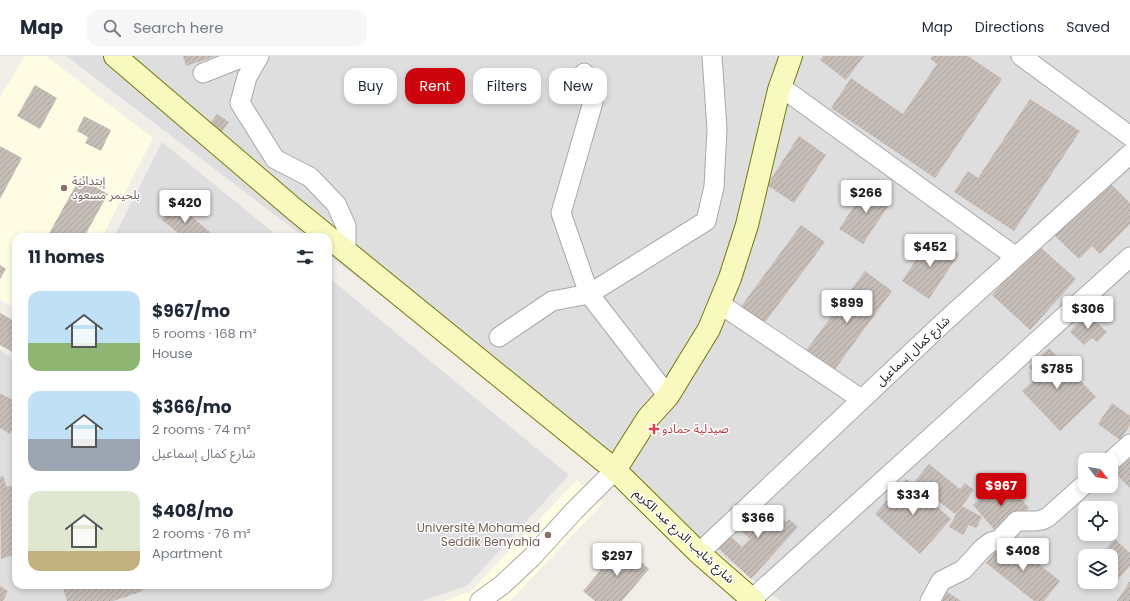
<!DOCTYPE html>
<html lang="en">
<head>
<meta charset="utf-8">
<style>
	body { margin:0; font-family:Poppins,"Noto Sans Arabic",sans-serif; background:#f6f6f7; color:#1f2937; height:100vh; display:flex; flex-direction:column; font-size:15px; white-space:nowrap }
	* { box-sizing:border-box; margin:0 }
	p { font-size:13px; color:#747a83 }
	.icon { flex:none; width:22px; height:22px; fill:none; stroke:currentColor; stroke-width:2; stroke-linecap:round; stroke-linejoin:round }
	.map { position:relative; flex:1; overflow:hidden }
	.panel { position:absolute; left:12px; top:177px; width:320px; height:356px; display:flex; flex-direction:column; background:#fff; border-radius:12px; box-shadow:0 2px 6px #0003 }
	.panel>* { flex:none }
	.banner { position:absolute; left:344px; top:12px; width:380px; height:36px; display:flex; gap:8px }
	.needle { width:26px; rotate:121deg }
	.fabs { position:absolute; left:1078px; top:397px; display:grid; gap:8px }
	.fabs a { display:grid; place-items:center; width:40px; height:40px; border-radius:8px; background:#fff; box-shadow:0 2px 6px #0003; font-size:20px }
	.price { position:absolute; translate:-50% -34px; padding:0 9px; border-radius:4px; background:#fff; color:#222; font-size:13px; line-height:26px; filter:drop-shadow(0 1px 2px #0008) }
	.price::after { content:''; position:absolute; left:50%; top:24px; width:12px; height:9px; margin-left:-6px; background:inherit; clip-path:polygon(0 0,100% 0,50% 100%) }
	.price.active { background:#ce040c; color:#fff }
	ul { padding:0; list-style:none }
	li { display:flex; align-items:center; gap:12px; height:100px; padding:0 16px }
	li span { display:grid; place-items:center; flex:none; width:112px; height:80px; border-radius:12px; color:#555 }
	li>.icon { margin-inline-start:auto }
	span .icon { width:48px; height:48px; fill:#fffc; stroke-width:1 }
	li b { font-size:17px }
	h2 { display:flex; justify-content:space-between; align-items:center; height:48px; padding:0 16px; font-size:17px }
	.tag { padding:0 14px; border-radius:12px; background:#fff; box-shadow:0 2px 6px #0003; font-size:14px; line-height:36px }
	.tag.active { background:#ce040c; color:#fff }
	header { display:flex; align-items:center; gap:24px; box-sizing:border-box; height:56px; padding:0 20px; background:#fff; border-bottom:1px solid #e0e1e3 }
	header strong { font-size:19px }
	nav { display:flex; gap:22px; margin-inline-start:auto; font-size:14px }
	.search { width:280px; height:36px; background:#f6f6f7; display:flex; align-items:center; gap:10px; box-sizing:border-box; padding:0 14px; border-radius:12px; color:#747a83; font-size:15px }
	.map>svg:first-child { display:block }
	.residential { fill:#dfdede; fill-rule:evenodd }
	.education { fill:#fefde4 }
	.building { fill:url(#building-hatch) }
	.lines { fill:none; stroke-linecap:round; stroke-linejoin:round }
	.minor-casing { stroke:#a8a8a8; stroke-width:21 }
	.secondary-casing { stroke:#717907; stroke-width:24 }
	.minor { stroke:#fff; stroke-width:19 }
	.secondary { stroke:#f8f9be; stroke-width:22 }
	.education-dot { fill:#8d6e63; stroke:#fff; stroke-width:1.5 }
	.health-dot { fill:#e0444e; stroke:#fff; stroke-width:1.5 }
	.labels { text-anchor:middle; stroke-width:3; stroke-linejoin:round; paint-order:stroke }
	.education-label { font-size:12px; fill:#785e54; stroke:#fff; text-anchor:start }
	.street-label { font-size:12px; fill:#212121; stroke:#fff }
	.health-label { font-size:12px; fill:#be3a42; stroke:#fff; text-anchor:start }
</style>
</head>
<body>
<header>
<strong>Map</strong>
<div class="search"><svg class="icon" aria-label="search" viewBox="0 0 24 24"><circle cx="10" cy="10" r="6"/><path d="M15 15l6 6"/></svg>Search here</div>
<nav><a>Map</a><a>Directions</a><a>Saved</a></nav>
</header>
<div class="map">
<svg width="1130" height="545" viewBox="0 0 1130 545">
	<defs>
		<pattern id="building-hatch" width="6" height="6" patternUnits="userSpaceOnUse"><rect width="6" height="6" fill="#c6bdb7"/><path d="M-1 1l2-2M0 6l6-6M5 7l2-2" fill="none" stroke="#aaa29d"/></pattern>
	</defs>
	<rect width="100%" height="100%" fill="#f1eee8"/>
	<g class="residential">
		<path d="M66,0H1130V545H781L328,199V181H304ZM1085,404H1111V430H1085ZM1085,452H1111V478H1085ZM1085,500H1111V526H1085Z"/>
		<polygon points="162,86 279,181 114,181"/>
		<polygon points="328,221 569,419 467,530 422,545 0,545 0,294 16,304 16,529 328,529"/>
	</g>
	<g class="education">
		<polygon points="25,0 46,0 153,82 102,181 16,181 16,252 0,244 0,41"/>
		<polygon points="577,424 603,447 510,545 444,545 471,535"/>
	</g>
	<g class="building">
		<polygon points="183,0 216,0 186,10"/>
		<polygon points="823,0 864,0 846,24 820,4"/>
		<polygon points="932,0 968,0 1002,23 935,122 831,52 851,22 903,58 937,8 930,3"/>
		<polygon points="35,29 57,42 40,73 17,60"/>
		<polygon points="1030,43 1080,75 1014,175 954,136 968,115 978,122"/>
		<polygon points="217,58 229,66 221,77 209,69"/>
		<polygon points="84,60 111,74 101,95 85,87 88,81 77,75"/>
		<polygon points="799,80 826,99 794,147 767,129"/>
		<polygon points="0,90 22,102 0,143"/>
		<polygon points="80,122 108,138 84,181 47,181"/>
		<polygon points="1106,123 1130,147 1130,168 1100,198 1092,190 1079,203 1053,178"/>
		<polygon points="869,128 892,144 863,188 839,173"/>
		<polygon points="176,147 212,178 209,181 183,181 162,164"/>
		<polygon points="801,169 825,186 760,273 737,256"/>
		<polygon points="932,180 959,198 929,243 902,225"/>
		<polygon points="1037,188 1076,223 1030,274 992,239"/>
		<polygon points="0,209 6,213 0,223"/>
		<polygon points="865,215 892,235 830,320 802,300"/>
		<polygon points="0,257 16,266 16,298 0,289"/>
		<polygon points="1087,257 1107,276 1097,286 1092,282 1084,289 1070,276"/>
		<polygon points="1049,292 1096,341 1060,375 1022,335 1038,321 1029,311"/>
		<polygon points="0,337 16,346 16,368 10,378 0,372"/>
		<polygon points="1112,347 1130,360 1130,369 1120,384 1098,368"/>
		<polygon points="1130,397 1130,432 1113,415"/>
		<polygon points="929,408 960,433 965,427 974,434 962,450 982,461 976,472 969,469 963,479 949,471 959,453 955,458 914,426"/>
		<polygon points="3,420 7,431 16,428 16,498 1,503 0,421"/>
		<polygon points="906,423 951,463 920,498 875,458"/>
		<polygon points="1003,423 1029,452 999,479 973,449"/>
		<polygon points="760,443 770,452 760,462 763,464 773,454 786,466 789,463 798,471 751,523 718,492 729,479 742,491 750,483 735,469"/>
		<polygon points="1006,482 1060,525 1044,545 1034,545 986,507"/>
		<polygon points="1115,483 1130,497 1130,510 1108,534 1099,526 1111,526 1111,500 1099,500"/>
		<polygon points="622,489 649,513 622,545 595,545 583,535"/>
		<polygon points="1130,525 1130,545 1117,545"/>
		<polygon points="62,529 141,529 143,535 113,545 67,545"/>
		<polygon points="0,530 8,535 3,545 0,545"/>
		<polygon points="943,533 961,545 935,545"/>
	</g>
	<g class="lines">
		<defs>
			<g id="minor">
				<polyline points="259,0 247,21 240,47 275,103 310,121 336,148 346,170 346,194"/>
				<polyline points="1021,0 1130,80"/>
				<polyline points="203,17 246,0"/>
				<polyline points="584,17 593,46 561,157 589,238 668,340"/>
				<polyline points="781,31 1016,201"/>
				<polyline points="720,248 861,343"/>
				<polyline points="499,281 552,245 589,238 706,165 714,131 717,73 712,0"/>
				<polyline points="1111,405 1130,388"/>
				<polyline points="699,497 944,266 1130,98"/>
				<polyline points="752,543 1130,201"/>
				<polyline points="480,545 502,529 532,501 574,455 615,414"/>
				<polyline points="930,545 941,525 963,514 983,492 991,486 999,484 1017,465 1036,465 1042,464 1048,461 1085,428"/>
			</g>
			<g id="secondary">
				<polyline points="115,0 294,153 615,414 699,497 754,545"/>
				<polyline points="615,414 648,362 668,340 709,273 730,222 747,169 779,34 791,0"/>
			</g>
		</defs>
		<use href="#minor" class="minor-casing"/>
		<use href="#secondary" class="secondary-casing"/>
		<use href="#minor" class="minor"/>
		<use href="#secondary" class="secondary"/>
	</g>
	<g class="education-dot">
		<circle cx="64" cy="132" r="4"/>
		<circle cx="548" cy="479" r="4"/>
	</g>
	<path class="health-dot" d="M652 367h4v4h4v4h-4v4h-4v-4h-4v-4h4z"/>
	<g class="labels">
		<g class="education-label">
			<text x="72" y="129">إبتدائية<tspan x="72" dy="14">بلحيمر مسعود</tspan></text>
			<text x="540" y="476" text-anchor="end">Université Mohamed<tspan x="540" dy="14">Seddik Benyahia</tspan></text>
		</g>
		<g class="street-label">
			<text transform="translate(913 295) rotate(-43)" y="4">شارع كمال إسماعيل</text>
			<text transform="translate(684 480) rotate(43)" y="4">شارع شايب الدرع عبد الكريم</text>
		</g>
		<g class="health-label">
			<text x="662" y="377">صيدلية حمادو</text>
		</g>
	</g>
</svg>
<div class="fabs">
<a><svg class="needle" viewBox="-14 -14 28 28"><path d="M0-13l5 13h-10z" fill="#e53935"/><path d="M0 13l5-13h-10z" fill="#747a83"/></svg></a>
<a><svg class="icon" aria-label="locate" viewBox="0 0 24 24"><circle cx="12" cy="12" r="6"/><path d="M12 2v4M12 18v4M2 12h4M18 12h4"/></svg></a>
<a><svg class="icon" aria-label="layers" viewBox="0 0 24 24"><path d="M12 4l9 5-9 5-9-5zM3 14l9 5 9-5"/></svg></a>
</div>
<b class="price" style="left:866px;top:158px">$266</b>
<b class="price" style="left:185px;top:168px">$420</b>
<b class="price" style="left:930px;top:212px">$452</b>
<b class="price" style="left:847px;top:268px">$899</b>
<b class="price" style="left:1088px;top:274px">$306</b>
<b class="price" style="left:1057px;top:334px">$785</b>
<b class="price active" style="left:1001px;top:451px">$967</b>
<b class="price" style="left:913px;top:460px">$334</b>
<b class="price" style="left:758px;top:483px">$366</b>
<b class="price" style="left:1023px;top:516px">$408</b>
<b class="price" style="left:617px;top:521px">$297</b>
<div class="banner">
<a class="tag">Buy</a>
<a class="tag active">Rent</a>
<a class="tag">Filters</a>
<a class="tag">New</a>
</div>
<section class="panel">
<h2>11 homes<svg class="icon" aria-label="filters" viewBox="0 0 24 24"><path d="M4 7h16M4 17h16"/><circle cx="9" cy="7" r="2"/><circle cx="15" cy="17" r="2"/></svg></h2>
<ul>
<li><span style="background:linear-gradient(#bfe0f5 65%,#8fb573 0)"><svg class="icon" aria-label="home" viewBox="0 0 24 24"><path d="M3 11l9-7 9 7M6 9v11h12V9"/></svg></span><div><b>$967/mo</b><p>5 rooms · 168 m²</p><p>House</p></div></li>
<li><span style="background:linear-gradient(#bfe0f5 60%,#9aa5b1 0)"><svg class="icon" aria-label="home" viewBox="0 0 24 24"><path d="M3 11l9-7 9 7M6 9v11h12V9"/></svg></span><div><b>$366/mo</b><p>2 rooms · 74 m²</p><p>شارع كمال إسماعيل</p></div></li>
<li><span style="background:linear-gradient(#dfe7d0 75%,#c2b280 0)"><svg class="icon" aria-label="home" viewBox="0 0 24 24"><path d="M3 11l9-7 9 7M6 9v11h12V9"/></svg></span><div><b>$408/mo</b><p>2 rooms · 76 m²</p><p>Apartment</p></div></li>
</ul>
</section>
</div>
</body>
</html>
